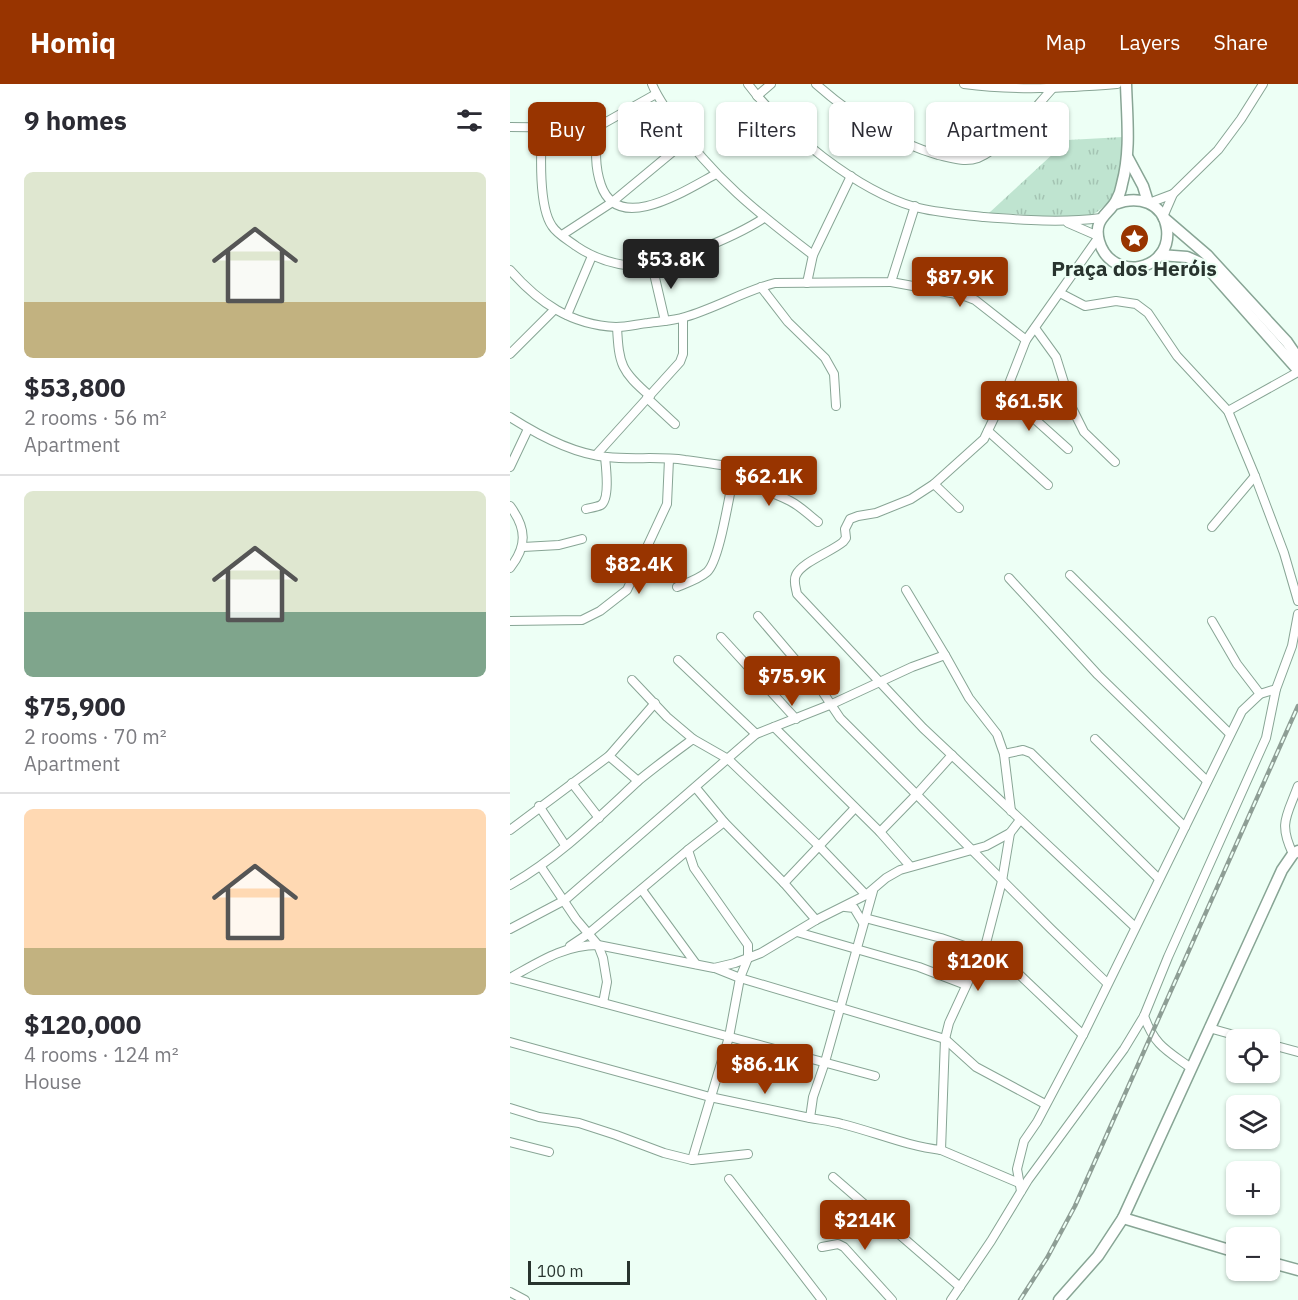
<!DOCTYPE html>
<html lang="en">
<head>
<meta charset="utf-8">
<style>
	body { margin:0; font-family:"IBM Plex Sans",sans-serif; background:#f2f2f3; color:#2b2b33; height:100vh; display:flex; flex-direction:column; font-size:22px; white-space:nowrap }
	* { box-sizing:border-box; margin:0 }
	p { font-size:20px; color:#7c7c81 }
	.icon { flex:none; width:33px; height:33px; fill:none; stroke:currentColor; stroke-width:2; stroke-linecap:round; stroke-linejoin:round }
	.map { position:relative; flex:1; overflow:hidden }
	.panel { display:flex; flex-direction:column; background:#fff; width:510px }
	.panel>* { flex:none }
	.hud { position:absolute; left:18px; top:18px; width:570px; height:54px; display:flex; gap:12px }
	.buttons { position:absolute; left:716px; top:945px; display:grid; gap:12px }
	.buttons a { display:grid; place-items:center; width:54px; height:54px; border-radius:9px; background:#fff; box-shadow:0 2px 4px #0004; font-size:30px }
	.scale { position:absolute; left:18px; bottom:15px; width:102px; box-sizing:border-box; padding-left:6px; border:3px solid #28342e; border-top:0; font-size:16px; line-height:21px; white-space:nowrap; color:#28342e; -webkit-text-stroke:4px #edfff5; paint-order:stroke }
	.price { position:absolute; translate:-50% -51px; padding:0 14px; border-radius:6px; background:#983400; color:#fff; font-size:20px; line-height:39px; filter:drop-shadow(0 2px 3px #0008) }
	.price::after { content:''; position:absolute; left:50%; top:36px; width:18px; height:14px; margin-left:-9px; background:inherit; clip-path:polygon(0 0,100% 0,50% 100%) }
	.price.selected { background:#222; color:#fff }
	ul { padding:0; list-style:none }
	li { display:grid; align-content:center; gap:12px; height:318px; padding:0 24px }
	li+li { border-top:2px solid #e1e1e2 }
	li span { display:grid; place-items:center; height:186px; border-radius:9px; color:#555 }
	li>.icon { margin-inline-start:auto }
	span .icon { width:108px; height:108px; fill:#fffc; stroke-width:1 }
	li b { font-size:26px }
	h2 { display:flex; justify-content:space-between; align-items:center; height:72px; padding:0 24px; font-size:26px }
	.chip { padding:0 21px; border-radius:9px; background:#fff; box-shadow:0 2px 4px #0004; font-size:21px; line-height:54px }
	.chip.selected { background:#983400; color:#fff }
	header { display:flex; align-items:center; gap:36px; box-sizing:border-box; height:84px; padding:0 30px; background:#983400; color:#fff }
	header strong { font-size:28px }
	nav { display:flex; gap:33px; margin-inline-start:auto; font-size:21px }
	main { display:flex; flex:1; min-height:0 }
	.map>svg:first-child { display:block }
	.grass { fill:url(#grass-tufts) }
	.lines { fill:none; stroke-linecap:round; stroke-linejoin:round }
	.street-casing { stroke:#88a595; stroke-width:10 }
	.secondary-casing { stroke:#88a595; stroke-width:13 }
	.street { stroke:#fff; stroke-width:8 }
	.secondary { stroke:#fff; stroke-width:10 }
	.rail-casing { stroke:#8e9e95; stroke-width:4.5 }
	.rail { stroke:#edfff5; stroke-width:2; stroke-dasharray:7; stroke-linecap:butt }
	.labels { text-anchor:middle; stroke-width:4.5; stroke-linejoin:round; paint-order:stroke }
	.poi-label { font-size:21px; font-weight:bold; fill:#28342e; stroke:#edfff5 }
</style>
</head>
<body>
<header>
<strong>Homiq</strong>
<nav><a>Map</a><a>Layers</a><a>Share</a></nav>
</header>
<main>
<section class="panel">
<h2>9 homes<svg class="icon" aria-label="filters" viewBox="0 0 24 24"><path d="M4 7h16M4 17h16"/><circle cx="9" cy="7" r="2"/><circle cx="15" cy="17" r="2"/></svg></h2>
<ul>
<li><span style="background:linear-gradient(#dfe7d0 70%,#c2b280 0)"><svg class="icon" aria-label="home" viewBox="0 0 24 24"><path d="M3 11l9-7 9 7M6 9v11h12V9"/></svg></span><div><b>$53,800</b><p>2 rooms · 56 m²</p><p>Apartment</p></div></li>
<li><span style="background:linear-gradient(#dfe7d0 65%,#7fa58c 0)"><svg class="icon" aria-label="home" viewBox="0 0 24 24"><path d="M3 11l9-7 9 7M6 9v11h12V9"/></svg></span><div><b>$75,900</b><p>2 rooms · 70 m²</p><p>Apartment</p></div></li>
<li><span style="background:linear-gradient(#ffd9b3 75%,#c2b280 0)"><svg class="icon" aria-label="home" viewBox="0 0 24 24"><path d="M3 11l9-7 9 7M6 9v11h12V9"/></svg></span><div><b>$120,000</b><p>4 rooms · 124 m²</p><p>House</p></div></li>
</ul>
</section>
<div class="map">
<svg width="788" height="1216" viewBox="0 0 788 1216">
	<defs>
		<pattern id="grass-tufts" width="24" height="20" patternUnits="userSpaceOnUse" patternTransform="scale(1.5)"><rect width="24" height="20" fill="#bfe4d0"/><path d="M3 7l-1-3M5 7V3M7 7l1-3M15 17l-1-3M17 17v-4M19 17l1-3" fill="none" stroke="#a4c4b3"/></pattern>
	</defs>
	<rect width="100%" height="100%" fill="#edfff5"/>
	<polygon class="grass" points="613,53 614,91 601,116 587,128 572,136 563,137 507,130 479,129 558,56"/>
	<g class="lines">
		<defs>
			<g id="street">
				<path d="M142,0C147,13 156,24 163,36C201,92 249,130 303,171"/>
				<path d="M238,0C273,47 348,107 405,123C427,129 451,130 473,133C513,136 552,139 591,134"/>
				<path d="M306,0C342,32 381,57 428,71C441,74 455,79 468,74C495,63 522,27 542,5"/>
				<path d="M454,0C506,7 555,4 607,0"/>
				<polyline points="247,12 261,0"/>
				<path d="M32,42C31,66 28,122 42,142C47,150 58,156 66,162C82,173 103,180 122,182C152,185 228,151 254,134"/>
				<path d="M89,42C85,62 84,81 91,101C108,151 176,106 206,90"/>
				<polyline points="0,43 81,44 89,42 146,10"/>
				<polyline points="639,119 663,110"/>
				<polyline points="653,133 663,110 708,66 731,35 753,0"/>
				<polyline points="558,139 588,152"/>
				<polyline points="52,151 101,119 177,56"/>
				<path d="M588,154L516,256L493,315L474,355L424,400L401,415L366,429L348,432L340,435L335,445L336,454L333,458C321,468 292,478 286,491C283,497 286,504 287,510L413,644L625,843"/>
				<polyline points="142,181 155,237"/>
				<path d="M0,186C29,219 61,241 106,243C117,243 128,240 138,239C150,237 163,237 175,233C206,224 234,207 265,199L381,198L405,122"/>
				<polyline points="381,198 452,211 465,216 516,256"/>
				<polyline points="297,199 303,171 341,92"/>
				<polyline points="251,203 278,238 315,274 324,290 326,322"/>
				<polyline points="550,209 575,222 606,217 626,220 638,229 667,272 718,327 745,392 774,469 788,517"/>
				<polyline points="57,231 82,172"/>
				<path d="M107,243C109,281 111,287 140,312"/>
				<polyline points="525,244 546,273 562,324 574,348 605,378"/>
				<polyline points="0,270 44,226"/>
				<polyline points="137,314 165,340"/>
				<polyline points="493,315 519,330 558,365"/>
				<polyline points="718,327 788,288"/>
				<path d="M0,333C28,351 63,370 97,373C122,376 149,372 175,376C211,380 238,388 275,385"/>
				<polyline points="478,347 538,401"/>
				<polyline points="86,371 170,278 173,270 173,234"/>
				<polyline points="0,383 18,345"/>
				<path d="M233,386C247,407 259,406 280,417C290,422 299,431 308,438"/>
				<polyline points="424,400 449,424"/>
				<path d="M0,422C17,445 17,462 0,484"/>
				<path d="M76,425C80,424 87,423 91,421C100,415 96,383 95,373"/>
				<polyline points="702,443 745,392"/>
				<polyline points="13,463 49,461 72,455"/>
				<polyline points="560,491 720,650"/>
				<polyline points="499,494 588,591 697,697"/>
				<path d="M167,503C177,499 189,495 197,488C210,477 220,405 225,385"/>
				<polyline points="396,506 435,571"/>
				<polyline points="248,532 312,607 330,634 541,845 597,899"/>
				<polyline points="0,537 72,536 90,527 117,506 157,420 159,375"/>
				<polyline points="702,537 727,580 750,610"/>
				<polyline points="211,553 286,635"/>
				<polyline points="168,576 246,650"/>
				<polyline points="122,596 157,633 183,655"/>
				<polyline points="264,643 370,748 400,782"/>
				<polyline points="585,655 675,743"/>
				<polyline points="494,670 513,666 521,669 649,795"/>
				<polyline points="99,672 128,697"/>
				<polyline points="62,699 89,734"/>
				<polyline points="186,704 214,738"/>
				<polyline points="29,722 55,761"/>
				<polyline points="0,746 99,672 145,619"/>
				<polyline points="370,748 407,710 442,671"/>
				<path d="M783,770C768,739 777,732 788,702"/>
				<polyline points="31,783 66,835 88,861 93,874 97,898 93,919"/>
				<polyline points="274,799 345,724"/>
				<path d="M0,801C48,774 88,734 128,697C146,682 164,669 183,655L218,675L308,761L356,811"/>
				<polyline points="132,806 186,880"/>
				<polyline points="335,823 344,824 353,839"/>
				<polyline points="355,834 431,854 472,868"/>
				<polyline points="0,845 55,816 246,650 322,620 402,583 435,571 459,614 487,650 494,670 501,727"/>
				<polyline points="287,848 409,883 456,901"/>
				<polyline points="476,859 573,951"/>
				<polyline points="60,862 78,850 178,766"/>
				<polyline points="205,884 230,894 435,955 466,983 535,1020"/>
				<path d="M0,894C29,878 54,861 88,861L204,884L225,879L251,869L306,836L356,811L376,794L390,786L476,762L500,749L510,736"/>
				<polyline points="0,894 365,992"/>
				<path d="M634,932C645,962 656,966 681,984"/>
				<polyline points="699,944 742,956"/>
				<polyline points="0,958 200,1013 300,1034 303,1013 315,978 363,807"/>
				<polyline points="759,960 788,968"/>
				<polyline points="0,1024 29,1033 69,1039 106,1051 154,1069 182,1076 238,1070"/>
				<path d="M300,1034C311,1036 321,1037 332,1040C365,1048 396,1062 431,1066L509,1099"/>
				<polyline points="0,1058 39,1068"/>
				<polyline points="431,1066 435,955 439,939 476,859 492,797 500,749"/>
				<polyline points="182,1076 219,953 230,894 238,874 238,861 184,784 178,766 214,738 274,799 306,836"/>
				<polyline points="323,1093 450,1203"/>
				<polyline points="219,1095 312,1216"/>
				<polyline points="511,1107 507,1085 514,1057 527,1038 573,951 732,627 750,610 766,605 782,562 788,530"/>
				<polyline points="312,1163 328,1160 334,1163 382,1216"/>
				<polyline points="0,1208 15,1216"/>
				<polyline points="441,1216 481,1157 518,1096 614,965 634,932 658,873 756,654 766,605"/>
			</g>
			<g id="secondary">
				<polyline points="618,74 633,102 638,118"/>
				<path d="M605,120C628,111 653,118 657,145C662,188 601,199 589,157C583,135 598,131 606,117C609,112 611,106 612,100C621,67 617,34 616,0"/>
				<polyline points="654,134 697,171 777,258 788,274"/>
				<polyline points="650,171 677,173 695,181 788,286"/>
				<polyline points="613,1134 726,1168"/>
				<polyline points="759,1178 788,1186"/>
				<polyline points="549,1216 588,1172 613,1134 772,786 783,770 788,767"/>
			</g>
		</defs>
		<use href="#street" class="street-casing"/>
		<use href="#secondary" class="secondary-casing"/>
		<use href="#street" class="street"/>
		<use href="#secondary" class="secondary"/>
		<defs>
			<polyline id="rail" points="510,1216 537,1174 565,1122 788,622"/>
		</defs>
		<use href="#rail" class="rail-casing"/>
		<use href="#rail" class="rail"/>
	</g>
	<defs>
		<symbol id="sight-disc" viewBox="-11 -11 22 22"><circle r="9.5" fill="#983400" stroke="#edfff5"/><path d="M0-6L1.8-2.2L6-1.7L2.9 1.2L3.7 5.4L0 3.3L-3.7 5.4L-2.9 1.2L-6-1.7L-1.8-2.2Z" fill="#fff"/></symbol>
	</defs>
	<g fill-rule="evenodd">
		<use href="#sight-disc" x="608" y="138" width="33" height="33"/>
	</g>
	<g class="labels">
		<g class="poi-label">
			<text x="624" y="192">Praça dos Heróis</text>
		</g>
	</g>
</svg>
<div class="buttons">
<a><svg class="icon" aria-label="locate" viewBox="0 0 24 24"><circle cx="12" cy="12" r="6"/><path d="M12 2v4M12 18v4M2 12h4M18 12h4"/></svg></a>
<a><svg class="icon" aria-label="layers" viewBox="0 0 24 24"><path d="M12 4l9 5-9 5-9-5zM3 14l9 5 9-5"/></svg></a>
<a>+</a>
<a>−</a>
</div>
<div class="scale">100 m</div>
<b class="price selected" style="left:161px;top:206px">$53.8K</b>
<b class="price" style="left:450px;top:224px">$87.9K</b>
<b class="price" style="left:519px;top:348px">$61.5K</b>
<b class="price" style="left:259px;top:423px">$62.1K</b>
<b class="price" style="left:129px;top:511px">$82.4K</b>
<b class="price" style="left:282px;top:623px">$75.9K</b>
<b class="price" style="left:468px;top:908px">$120K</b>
<b class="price" style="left:255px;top:1011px">$86.1K</b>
<b class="price" style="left:355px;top:1167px">$214K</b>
<div class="hud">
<a class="chip selected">Buy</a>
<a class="chip">Rent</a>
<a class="chip">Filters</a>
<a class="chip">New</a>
<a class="chip">Apartment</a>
</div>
</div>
</main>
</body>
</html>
